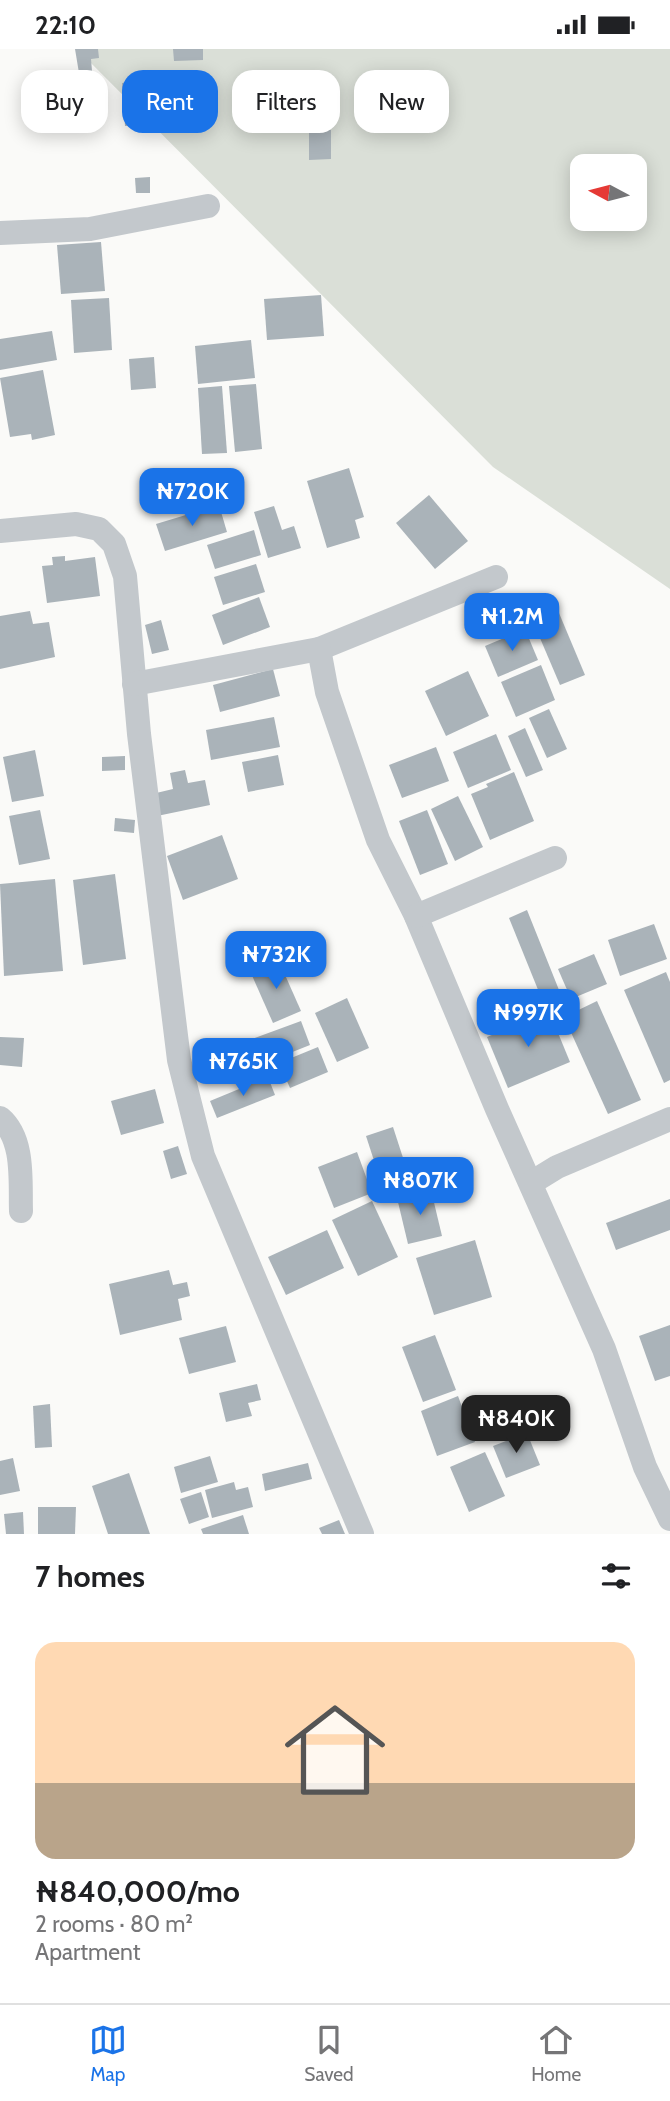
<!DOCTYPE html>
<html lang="en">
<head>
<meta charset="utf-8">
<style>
	body { margin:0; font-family:Cabin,sans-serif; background:#f2f2f2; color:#202124; height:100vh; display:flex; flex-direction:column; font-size:26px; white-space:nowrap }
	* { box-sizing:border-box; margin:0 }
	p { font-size:23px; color:#757577 }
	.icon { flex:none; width:38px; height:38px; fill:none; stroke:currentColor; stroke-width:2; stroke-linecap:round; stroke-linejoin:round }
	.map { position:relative; height:1485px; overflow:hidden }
	.details { display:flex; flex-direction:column; background:#fff; flex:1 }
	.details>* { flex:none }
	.guide { position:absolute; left:21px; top:21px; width:628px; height:63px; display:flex; gap:14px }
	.needle { width:46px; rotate:277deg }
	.controls { position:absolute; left:570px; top:105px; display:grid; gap:14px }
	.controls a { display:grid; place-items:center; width:77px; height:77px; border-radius:14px; background:#fff; box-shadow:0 4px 18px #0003; font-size:35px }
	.price { position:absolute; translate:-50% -60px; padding:0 16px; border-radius:14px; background:#1a73e8; color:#fff; font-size:23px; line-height:46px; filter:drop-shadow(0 2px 4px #0008) }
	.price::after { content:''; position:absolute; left:50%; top:42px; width:21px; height:16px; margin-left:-10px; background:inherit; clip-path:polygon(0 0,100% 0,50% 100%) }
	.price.on { background:#222; color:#fff }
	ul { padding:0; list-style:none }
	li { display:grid; align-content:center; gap:14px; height:371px; padding:0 35px }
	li+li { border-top:2px solid #e0e0e0 }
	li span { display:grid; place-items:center; height:217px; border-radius:21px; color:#555 }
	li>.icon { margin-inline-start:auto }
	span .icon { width:126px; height:126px; fill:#fffc; stroke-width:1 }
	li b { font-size:30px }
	h2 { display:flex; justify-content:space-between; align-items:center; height:84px; padding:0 35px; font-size:30px }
	.chip { padding:0 24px; border-radius:21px; background:#fff; box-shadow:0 4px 18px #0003; font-size:24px; line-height:63px }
	.chip.on { background:#1a73e8; color:#fff }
	.status { display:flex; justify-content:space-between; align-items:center; height:49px; padding:0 35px; background:#fff; direction:ltr }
	.status svg { height:19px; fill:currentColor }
	.tab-bar { display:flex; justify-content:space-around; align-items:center; height:98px; border-top:2px solid #e0e0e0; background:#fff; font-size:19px; color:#757577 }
	.tab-bar a { display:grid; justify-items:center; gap:4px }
	.tab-bar .on { color:#1a73e8 }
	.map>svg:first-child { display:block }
	.green { fill:#dadfd7; fill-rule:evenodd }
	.building { fill:#aab3b9 }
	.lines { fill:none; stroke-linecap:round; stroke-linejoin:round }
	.minor { stroke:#c3c8cc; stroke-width:24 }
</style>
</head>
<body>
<div class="status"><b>22:10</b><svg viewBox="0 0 49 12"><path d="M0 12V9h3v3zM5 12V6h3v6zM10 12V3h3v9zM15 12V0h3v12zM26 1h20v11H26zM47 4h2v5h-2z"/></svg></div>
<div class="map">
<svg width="670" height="1485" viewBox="0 0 670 1485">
	<rect width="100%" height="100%" fill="#fafaf8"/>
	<path class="green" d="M77,0H670V540L493,418ZM583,117H635V170H583Z"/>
	<g class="building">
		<polygon points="75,0 98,0 99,9 91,10 92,22 79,24"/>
		<polygon points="173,0 203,0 203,11 174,12"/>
		<polygon points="167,30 170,74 125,77 122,34"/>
		<polygon points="309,81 331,81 331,110 309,111"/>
		<polygon points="150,128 150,144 136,144 135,129"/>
		<polygon points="101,193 105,242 61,245 57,196"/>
		<polygon points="321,246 324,287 267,291 264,250"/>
		<polygon points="109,249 112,301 74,304 71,251"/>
		<polygon points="52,282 57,311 0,321 0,290"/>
		<polygon points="251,291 255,329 198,335 195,297"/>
		<polygon points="154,308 156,339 131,341 129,310"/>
		<polygon points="43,321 55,386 32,391 31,385 10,388 0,329"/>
		<polygon points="256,335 262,400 235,403 229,337"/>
		<polygon points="222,337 227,404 202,405 198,339"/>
		<polygon points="349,419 364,468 355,471 360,489 327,499 307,432"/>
		<polygon points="429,446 468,492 435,520 396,474"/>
		<polygon points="219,456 227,483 165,502 156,475"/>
		<polygon points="274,457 282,481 294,477 301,499 268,509 254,463"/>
		<polygon points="254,481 261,506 215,520 207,496"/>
		<polygon points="65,507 65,512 95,508 100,547 47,554 42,517 53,516 52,508"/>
		<polygon points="256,515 265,543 223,556 214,528"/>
		<polygon points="259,548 270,578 223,596 212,566"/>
		<polygon points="30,562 33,575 49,573 55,608 0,620 0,567"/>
		<polygon points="559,564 585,626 560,636 534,575"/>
		<polygon points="161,571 169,601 152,605 145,576"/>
		<polygon points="525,580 538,611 498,628 485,597"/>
		<polygon points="541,616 555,651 516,668 501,633"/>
		<polygon points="273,620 280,647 220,663 213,636"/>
		<polygon points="468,622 489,667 446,687 425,642"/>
		<polygon points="549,660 567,700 547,709 529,669"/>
		<polygon points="274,668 280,698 211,711 206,681"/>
		<polygon points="525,679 543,721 526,728 508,687"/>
		<polygon points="496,685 511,721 468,739 453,703"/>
		<polygon points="436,698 449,732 402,749 389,716"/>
		<polygon points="35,701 44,747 12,753 3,708"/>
		<polygon points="278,706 284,736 248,743 242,713"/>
		<polygon points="125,707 125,721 102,722 102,708"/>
		<polygon points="185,721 188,734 205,731 210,756 157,767 152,745 173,740 170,724"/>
		<polygon points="514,723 534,772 490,791 471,745 488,738 486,735"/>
		<polygon points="458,747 483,798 455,812 431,760"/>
		<polygon points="40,761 50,810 19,816 9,767"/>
		<polygon points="427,761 448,815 420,826 399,772"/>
		<polygon points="115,769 135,771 134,784 114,782"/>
		<polygon points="222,786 238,830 183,851 167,807"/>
		<polygon points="115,825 126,910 83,916 73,831"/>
		<polygon points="55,830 63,922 4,927 0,835"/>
		<polygon points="527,861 563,951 545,958 509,869"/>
		<polygon points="654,875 667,910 620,927 608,891"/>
		<polygon points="594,905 607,935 571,950 558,920"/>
		<polygon points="278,910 301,962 273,974 250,922"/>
		<polygon points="666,923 670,933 670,1031 664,1034 624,941"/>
		<polygon points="347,949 369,999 337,1013 315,964"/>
		<polygon points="597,952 641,1051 608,1065 564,968"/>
		<polygon points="549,962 570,1013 508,1039 487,988"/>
		<polygon points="301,972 310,996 247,1021 241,1004 247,1001 244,993"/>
		<polygon points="0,988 24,989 22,1018 0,1016"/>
		<polygon points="318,998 328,1023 290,1039 279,1014"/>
		<polygon points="268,1028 275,1046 217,1069 210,1052"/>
		<polygon points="155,1040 164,1074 121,1086 111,1052"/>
		<polygon points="393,1078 406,1118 379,1127 366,1087"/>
		<polygon points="178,1097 187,1125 171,1130 163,1102"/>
		<polygon points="357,1103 372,1144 334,1159 318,1118"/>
		<polygon points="431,1141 442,1187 408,1195 397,1149"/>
		<polygon points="670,1150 670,1181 616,1201 606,1174"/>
		<polygon points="372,1152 398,1208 358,1227 332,1171"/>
		<polygon points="327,1181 344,1219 286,1246 268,1208"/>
		<polygon points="475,1191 492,1248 434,1266 416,1209"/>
		<polygon points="169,1221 173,1236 187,1233 190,1247 178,1250 182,1271 120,1286 109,1235"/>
		<polygon points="670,1276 670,1327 655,1332 639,1287"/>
		<polygon points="226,1277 236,1313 189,1325 179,1289"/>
		<polygon points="435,1286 456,1341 423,1353 402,1298"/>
		<polygon points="257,1335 261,1351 248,1354 252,1367 226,1373 219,1344"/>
		<polygon points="458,1347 475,1393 437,1407 421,1362"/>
		<polygon points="50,1355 52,1398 35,1399 33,1357"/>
		<polygon points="527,1384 540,1416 506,1429 493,1397"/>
		<polygon points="485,1403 505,1447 469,1463 450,1418"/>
		<polygon points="210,1407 218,1433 181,1444 174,1418"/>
		<polygon points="13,1409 20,1442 0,1446 0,1412"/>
		<polygon points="308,1414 312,1430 265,1442 262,1425"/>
		<polygon points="129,1424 150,1485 108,1485 92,1437"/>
		<polygon points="234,1433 236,1441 248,1438 253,1458 212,1469 205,1441"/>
		<polygon points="201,1443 209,1468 189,1475 180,1450"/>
		<polygon points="38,1458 76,1458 75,1485 38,1485"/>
		<polygon points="23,1463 24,1485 6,1485 4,1465"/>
		<polygon points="243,1466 249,1485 203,1485 201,1480"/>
		<polygon points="339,1471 345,1485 322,1485 319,1479"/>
	</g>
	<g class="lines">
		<g class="minor">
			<polyline points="0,184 90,180 208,157"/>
			<polyline points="0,482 76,475 99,480 114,495 125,527 139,685 179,1011 203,1107 362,1485"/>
			<polyline points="319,600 496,528"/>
			<polyline points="134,635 319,600 327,643 378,791 416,867 497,1060 604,1300 645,1418 670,1470"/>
			<polyline points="416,867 555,809"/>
			<path d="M0,1069C25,1090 20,1133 21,1162"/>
			<polyline points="531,1134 557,1118 670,1070"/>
		</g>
	</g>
</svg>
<div class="controls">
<a><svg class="needle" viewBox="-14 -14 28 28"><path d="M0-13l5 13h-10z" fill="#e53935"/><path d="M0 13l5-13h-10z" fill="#757577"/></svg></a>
</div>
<b class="price" style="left:192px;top:479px">₦720K</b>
<b class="price" style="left:512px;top:604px">₦1.2M</b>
<b class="price" style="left:276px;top:942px">₦732K</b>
<b class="price" style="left:528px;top:1000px">₦997K</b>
<b class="price" style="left:243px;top:1049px">₦765K</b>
<b class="price" style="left:420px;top:1168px">₦807K</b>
<b class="price on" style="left:516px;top:1406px">₦840K</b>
<div class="guide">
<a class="chip">Buy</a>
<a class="chip on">Rent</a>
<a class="chip">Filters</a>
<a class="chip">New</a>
</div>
</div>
<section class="details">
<h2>7 homes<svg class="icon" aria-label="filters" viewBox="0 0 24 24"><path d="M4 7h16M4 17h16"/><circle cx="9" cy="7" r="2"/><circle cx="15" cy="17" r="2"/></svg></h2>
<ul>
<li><span style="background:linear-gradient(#ffd9b3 65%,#b9a48a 0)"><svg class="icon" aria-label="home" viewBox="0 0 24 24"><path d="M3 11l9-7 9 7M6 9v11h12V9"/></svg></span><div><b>₦840,000/mo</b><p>2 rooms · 80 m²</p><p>Apartment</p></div></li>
</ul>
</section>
<nav class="tab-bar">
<a class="on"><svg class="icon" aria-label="map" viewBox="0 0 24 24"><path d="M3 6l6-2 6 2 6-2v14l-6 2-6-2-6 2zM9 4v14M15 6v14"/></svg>Map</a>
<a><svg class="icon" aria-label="saved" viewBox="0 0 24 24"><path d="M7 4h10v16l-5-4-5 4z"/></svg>Saved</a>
<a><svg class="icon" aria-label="home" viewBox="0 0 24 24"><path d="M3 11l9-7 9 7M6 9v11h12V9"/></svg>Home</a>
</nav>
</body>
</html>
